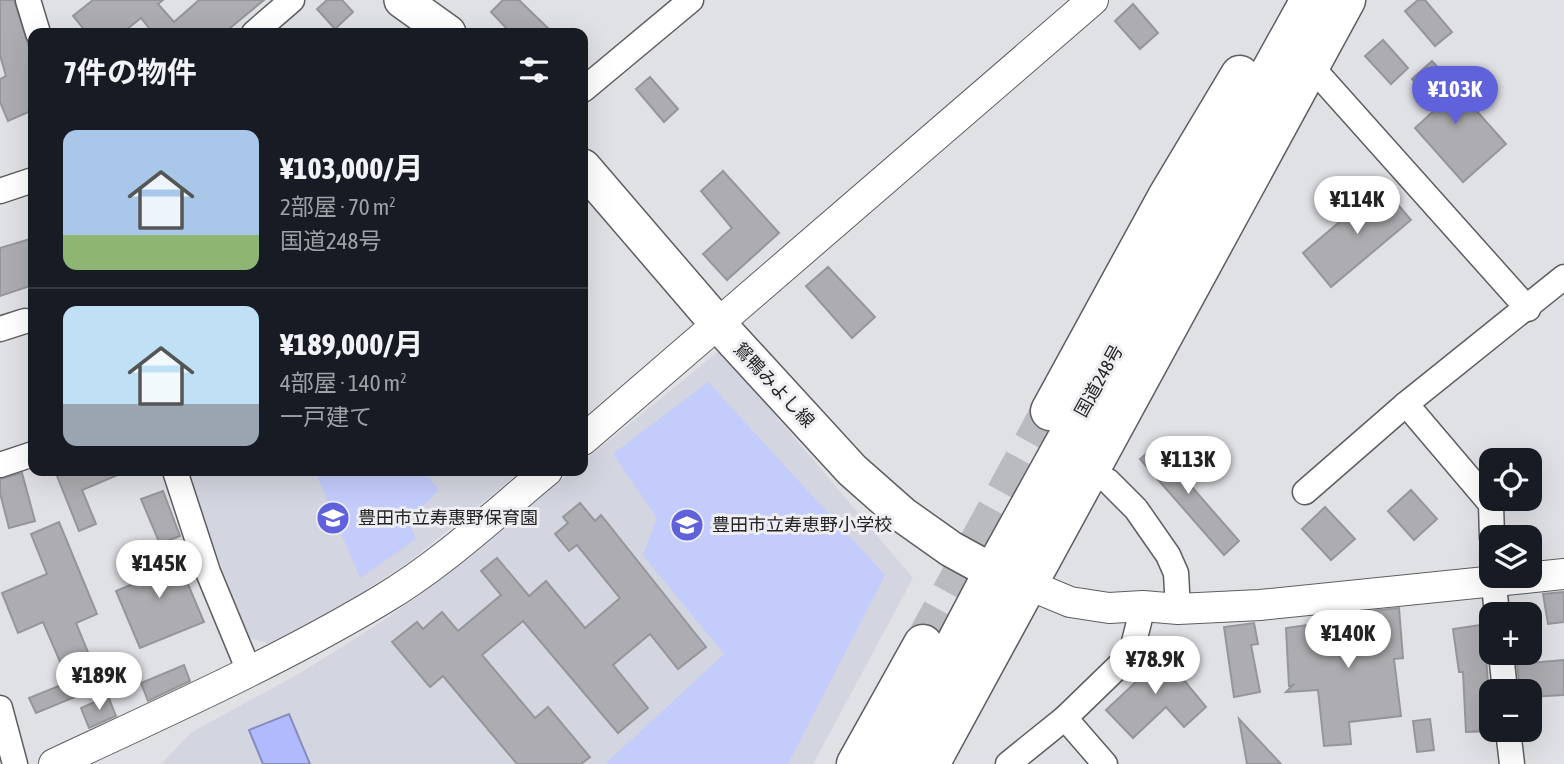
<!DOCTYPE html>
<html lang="ja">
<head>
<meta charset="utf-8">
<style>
	body { margin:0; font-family:"Asap Condensed","Noto Sans JP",sans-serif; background:#20242c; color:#f1f3f6; height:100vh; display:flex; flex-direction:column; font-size:26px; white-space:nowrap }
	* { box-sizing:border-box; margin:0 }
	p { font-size:23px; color:#9ea1a6 }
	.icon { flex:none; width:38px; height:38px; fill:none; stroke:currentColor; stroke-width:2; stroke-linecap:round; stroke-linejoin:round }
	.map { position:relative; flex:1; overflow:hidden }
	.drawer { position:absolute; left:28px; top:28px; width:560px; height:448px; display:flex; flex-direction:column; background:#171b24; border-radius:14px; box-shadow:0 7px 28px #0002 }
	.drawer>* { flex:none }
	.controls { position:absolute; left:1479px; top:448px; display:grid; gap:14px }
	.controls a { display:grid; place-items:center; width:63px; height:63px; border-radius:14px; background:#171b24; box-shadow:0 7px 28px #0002; font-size:35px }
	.price { position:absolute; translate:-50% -60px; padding:0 16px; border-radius:24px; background:#fff; color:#222; font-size:23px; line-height:46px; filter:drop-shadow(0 2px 4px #0008) }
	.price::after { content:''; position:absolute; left:50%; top:42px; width:21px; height:16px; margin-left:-10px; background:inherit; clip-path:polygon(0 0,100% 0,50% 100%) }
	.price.active { background:#6062db; color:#fff }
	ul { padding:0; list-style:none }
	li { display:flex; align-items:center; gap:21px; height:175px; padding:0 35px }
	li+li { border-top:2px solid #363941 }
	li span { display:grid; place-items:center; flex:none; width:196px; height:140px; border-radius:14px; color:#555 }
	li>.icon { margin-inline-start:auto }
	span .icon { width:84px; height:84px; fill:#fffc; stroke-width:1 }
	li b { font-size:30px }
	h2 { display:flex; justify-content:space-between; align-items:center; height:84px; padding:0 35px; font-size:30px }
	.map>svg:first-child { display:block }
	.built { fill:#d3d5e0 }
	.green { fill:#c4ccfc }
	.water { fill:#b0bafd; stroke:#868dbc; stroke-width:2 }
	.building { fill:#adadb1; stroke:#959699; stroke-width:2 }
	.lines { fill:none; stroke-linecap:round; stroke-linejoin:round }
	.trunk-tunnel { stroke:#babbbf; stroke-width:38; stroke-dasharray:38 19; stroke-linecap:butt }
	.minor-casing { stroke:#5d5e61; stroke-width:27 }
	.tertiary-casing { stroke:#5d5e61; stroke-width:32 }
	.secondary-casing { stroke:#5d5e61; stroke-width:38 }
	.trunk-casing { stroke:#5d5e61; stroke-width:41 }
	.minor { stroke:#fff; stroke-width:24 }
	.tertiary { stroke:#fff; stroke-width:30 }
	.secondary { stroke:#fff; stroke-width:35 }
	.trunk { stroke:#fff; stroke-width:38 }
	.labels { text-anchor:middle; stroke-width:6; stroke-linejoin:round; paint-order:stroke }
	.street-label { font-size:18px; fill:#232325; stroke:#eeeef2 }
	.poi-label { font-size:18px; fill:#232325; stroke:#eeeef2; text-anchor:start }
</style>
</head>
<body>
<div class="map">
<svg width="1564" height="764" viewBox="0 0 1564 764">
	<rect width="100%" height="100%" fill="#e0e1e5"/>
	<g class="built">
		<polygon points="720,350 913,578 813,764 161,764 192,732 302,672 386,619 441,579 572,471 583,471 583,462"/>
		<polygon points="184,471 522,471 406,564 344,604 271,644 249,638"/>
	</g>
	<g class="green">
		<polygon points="708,382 885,575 788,764 605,764 724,654 643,555 657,518 613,454"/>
		<polygon points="315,471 423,471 439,490 408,521 416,539 360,578"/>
	</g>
	<polygon class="water" points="289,714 310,764 263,764 249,730"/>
	<g class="building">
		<polygon points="0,0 14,0 33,60 33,110 8,121 0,102 0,79 6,76 0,55"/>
		<polygon points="93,0 163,0 158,4 174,22 199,0 264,0 224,33 153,33 141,18 122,33 87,33 73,16"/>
		<polygon points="327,0 342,0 353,12 335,29 317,9"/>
		<polygon points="503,0 519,0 553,33 511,33 491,12"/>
		<polygon points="1418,0 1425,0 1452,32 1435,46 1405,11"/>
		<polygon points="1133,4 1158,33 1140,49 1115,21"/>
		<polygon points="1383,40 1408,68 1391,84 1365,56"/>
		<polygon points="1432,61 1506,144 1463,182 1415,128 1437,108 1412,79"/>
		<polygon points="650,77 678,109 664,122 636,89"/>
		<polygon points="723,171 779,233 727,280 703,254 732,228 701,191"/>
		<polygon points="1382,186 1411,220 1331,287 1303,253"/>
		<polygon points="33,238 33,285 0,296 0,248"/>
		<polygon points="828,267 875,317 852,338 806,286"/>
		<polygon points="1160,442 1195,482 1191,486 1239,541 1224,555 1140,459"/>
		<polygon points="55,471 127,471 82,490 96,524 79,531"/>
		<polygon points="22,473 35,521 9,528 0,493 0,479"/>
		<polygon points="1411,490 1437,519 1414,540 1388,511"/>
		<polygon points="163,491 180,536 160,544 141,499"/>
		<polygon points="580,503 595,521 601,515 706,647 678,669 650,634 613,665 648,708 618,733 523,621 482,655 535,718 548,707 590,757 581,764 517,764 443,676 430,687 392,642 417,622 423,629 442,612 458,631 501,595 481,571 497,558 529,596 546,581 585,628 620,598 577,545 569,551 555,534 568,523 563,517"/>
		<polygon points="1325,507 1355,539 1331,560 1302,529"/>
		<polygon points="59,522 97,614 76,623 94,667 67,678 43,622 18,633 2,593 47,574 31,534"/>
		<polygon points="173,549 204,622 140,648 116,591 133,584 126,568"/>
		<polygon points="1564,592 1564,622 1548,624 1543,594"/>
		<polygon points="1399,608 1403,658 1394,659 1401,716 1349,722 1351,744 1324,746 1318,690 1286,692 1293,685 1289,686 1286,628 1314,624 1315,628 1371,619 1371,611"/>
		<polygon points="1254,623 1258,644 1251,645 1260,692 1234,697 1224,627"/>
		<polygon points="1487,624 1491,628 1491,642 1486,655 1491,731 1466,732 1463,672 1459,672 1453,629"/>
		<polygon points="1154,644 1206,707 1184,727 1166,707 1133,738 1106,710 1137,681 1131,675 1142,664 1148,649"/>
		<polygon points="1564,660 1564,695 1530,697 1530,691 1520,691 1517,664"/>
		<polygon points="184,665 190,681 148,701 141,683"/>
		<polygon points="103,668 109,683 36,713 29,698"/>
		<polygon points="108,696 116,716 89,728 81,708"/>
		<polygon points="1239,719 1281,764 1247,764"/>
		<polygon points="1430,719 1434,750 1417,752 1413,721"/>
	</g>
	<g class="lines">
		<polyline class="trunk-tunnel" points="923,644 1050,411"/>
		<defs>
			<g id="minor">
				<polyline points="28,0 38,33"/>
				<polyline points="254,33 292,0"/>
				<polyline points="1309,64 1528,309"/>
				<polyline points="583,90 691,0"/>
				<polyline points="0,191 33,180"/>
				<polyline points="0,329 25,321"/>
				<polyline points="1406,404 1491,504 1492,537"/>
				<polyline points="0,465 33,454"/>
				<polyline points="175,471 208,572 249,671"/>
				<polyline points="1086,472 1108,481 1136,509 1168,555 1176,573 1178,609"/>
				<polyline points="1305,492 1406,404 1564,277"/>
				<polyline points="1493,576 1497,614"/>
				<polyline points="1501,653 1505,691"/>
				<polyline points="0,708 15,764"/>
				<polyline points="1508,730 1512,764"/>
				<polyline points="1008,764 1065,718"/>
				<polyline points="1105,764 1065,718 1131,654 1143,606"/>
			</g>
			<g id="tertiary">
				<polyline points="583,440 1093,0"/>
				<polyline points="1010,577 1070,602 1109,608 1143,606 1178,609 1260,605 1564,574"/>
				<path d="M54,764C165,712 278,662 383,599C442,564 495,514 547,471"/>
			</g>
			<g id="secondary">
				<polyline points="402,0 448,33"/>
				<polyline points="583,167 718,324 852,470 903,515 951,549 993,572"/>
			</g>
			<g id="trunk">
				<polyline points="1050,411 1167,197 1240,75"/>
				<polyline points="856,764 923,644"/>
				<polyline points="892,764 993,572 1310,0"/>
				<polyline points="930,764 1346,0"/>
			</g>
		</defs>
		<use href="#minor" class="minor-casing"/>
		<use href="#tertiary" class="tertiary-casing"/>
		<use href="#secondary" class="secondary-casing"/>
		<use href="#trunk" class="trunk-casing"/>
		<use href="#minor" class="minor"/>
		<use href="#tertiary" class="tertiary"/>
		<use href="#secondary" class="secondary"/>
		<use href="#trunk" class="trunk"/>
	</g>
	<defs>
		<symbol id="school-disc" viewBox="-11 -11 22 22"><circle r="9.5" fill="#6062db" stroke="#eeeef2"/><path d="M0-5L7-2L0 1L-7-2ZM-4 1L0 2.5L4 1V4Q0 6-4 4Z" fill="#fff"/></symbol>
	</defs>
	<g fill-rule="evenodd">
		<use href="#school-disc" x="314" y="499" width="38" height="38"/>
		<use href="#school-disc" x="668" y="506" width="38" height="38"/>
	</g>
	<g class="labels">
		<g class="street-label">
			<text transform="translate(1099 381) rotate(-61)" y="6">国道248号</text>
			<text transform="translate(774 385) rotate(47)" y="6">鴛鴨みよし線</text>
		</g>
		<g class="poi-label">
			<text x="358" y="524">豊田市立寿惠野保育園</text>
			<text x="712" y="531">豊田市立寿恵野小学校</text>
		</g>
	</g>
</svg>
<div class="controls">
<a><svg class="icon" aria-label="locate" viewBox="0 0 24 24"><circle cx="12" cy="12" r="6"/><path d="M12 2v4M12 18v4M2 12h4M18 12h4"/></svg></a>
<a><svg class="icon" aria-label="layers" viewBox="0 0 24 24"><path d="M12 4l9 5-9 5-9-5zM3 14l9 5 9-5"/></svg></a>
<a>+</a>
<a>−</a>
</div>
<b class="price active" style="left:1455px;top:126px">¥103K</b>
<b class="price" style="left:1357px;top:236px">¥114K</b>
<b class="price" style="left:1188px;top:496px">¥113K</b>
<b class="price" style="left:159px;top:600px">¥145K</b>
<b class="price" style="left:1348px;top:670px">¥140K</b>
<b class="price" style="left:1155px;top:696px">¥78.9K</b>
<b class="price" style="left:99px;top:712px">¥189K</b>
<section class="drawer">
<h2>7件の物件<svg class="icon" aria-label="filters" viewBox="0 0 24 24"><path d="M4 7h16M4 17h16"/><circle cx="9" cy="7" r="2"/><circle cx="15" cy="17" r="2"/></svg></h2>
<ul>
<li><span style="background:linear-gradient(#a9c7e8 75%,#8fb573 0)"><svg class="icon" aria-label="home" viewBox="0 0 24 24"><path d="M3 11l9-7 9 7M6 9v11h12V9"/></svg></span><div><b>¥103,000/月</b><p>2部屋 · 70 m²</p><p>国道248号</p></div></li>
<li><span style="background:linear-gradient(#bfe0f5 70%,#9aa5b1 0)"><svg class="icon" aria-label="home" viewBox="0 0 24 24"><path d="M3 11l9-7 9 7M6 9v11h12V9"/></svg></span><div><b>¥189,000/月</b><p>4部屋 · 140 m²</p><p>一戸建て</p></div></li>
</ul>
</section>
</div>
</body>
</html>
